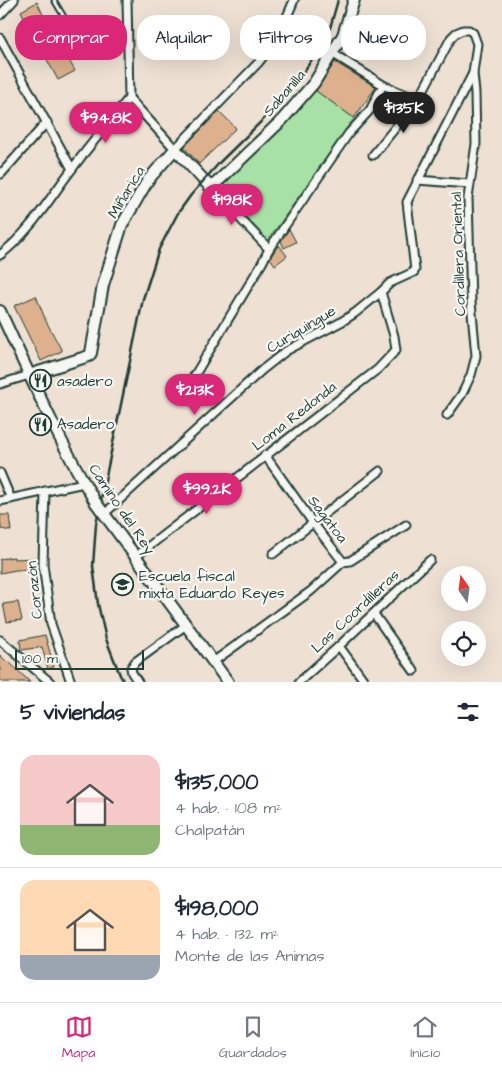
<!DOCTYPE html>
<html lang="es">
<head>
<meta charset="utf-8">
<style>
	body { margin:0; font-family:"Architects Daughter",sans-serif; background:#f6f6f7; color:#1f2937; height:100vh; display:flex; flex-direction:column; font-size:19px; white-space:nowrap }
	* { box-sizing:border-box; margin:0 }
	p { font-size:16px; color:#747a83 }
	.icon { flex:none; width:28px; height:28px; fill:none; stroke:currentColor; stroke-width:2; stroke-linecap:round; stroke-linejoin:round }
	.map { position:relative; height:682px; overflow:hidden }
	.details { display:flex; flex-direction:column; background:#fff; flex:1 }
	.details>* { flex:none }
	.guide { position:absolute; left:15px; top:15px; width:472px; height:45px; display:flex; gap:10px }
	.needle { width:32px; rotate:346deg }
	.fabs { position:absolute; left:441px; top:566px; display:grid; gap:10px }
	.fabs a { display:grid; place-items:center; width:45px; height:45px; border-radius:50%; background:#fff; box-shadow:0 5px 20px #0002; font-size:25px }
	.scale { position:absolute; left:15px; bottom:12px; width:129px; box-sizing:border-box; padding-left:5px; border:2px solid #1f3d34; border-top:0; font-size:14px; line-height:18px; white-space:nowrap; color:#1f3d34; -webkit-text-stroke:4px #f6f6f2; paint-order:stroke }
	.price { position:absolute; translate:-50% -42px; padding:0 11px; border-radius:18px; background:#db2777; color:#fff; font-size:16px; line-height:32px; filter:drop-shadow(0 1px 2px #0008) }
	.price::after { content:''; position:absolute; left:50%; top:30px; width:15px; height:11px; margin-left:-8px; background:inherit; clip-path:polygon(0 0,100% 0,50% 100%) }
	.price.on { background:#222; color:#fff }
	ul { padding:0; list-style:none }
	li { display:flex; align-items:center; gap:15px; height:125px; padding:0 20px }
	li+li { border-top:1px solid #e0e1e3 }
	li span { display:grid; place-items:center; flex:none; width:140px; height:100px; border-radius:15px; color:#555 }
	li>.icon { margin-inline-start:auto }
	span .icon { width:60px; height:60px; fill:#fffc; stroke-width:1 }
	li b { font-size:21px }
	h2 { display:flex; justify-content:space-between; align-items:center; height:60px; padding:0 20px; font-size:21px }
	.chip { padding:0 18px; border-radius:20px; background:#fff; box-shadow:0 5px 20px #0002; font-size:18px; line-height:45px }
	.chip.on { background:#db2777; color:#fff }
	.tabs { display:flex; justify-content:space-around; align-items:center; height:70px; border-top:1px solid #e0e1e3; background:#fff; font-size:14px; color:#747a83 }
	.tabs a { display:grid; justify-items:center; gap:2px }
	.tabs .on { color:#db2777 }
	.map>svg:first-child { display:block }
	.green { fill:#a8e1a6; stroke:#648f6d }
	.building { fill:#ddb18d; stroke:#1f3d34 }
	.lines { fill:none; stroke-linecap:round; stroke-linejoin:round }
	.lane-casing { stroke:#1f3d34; stroke-width:7 }
	.street-casing { stroke:#1f3d34; stroke-width:11 }
	.secondary-casing { stroke:#1f3d34; stroke-width:14 }
	.lane { stroke:#f6f6f2; stroke-width:3 }
	.street { stroke:#f6f6f2; stroke-width:7 }
	.secondary { stroke:#f6f6f2; stroke-width:10 }
	.rail { stroke:#1f3d34; stroke-width:2.5 }
	.secondary-bridge-casing { stroke:#1f3d34; stroke-width:14; stroke-linecap:butt }
	.secondary-bridge { stroke:#f6f6f2; stroke-width:10 }
	.labels { text-anchor:middle; stroke-width:4.5; stroke-linejoin:round; paint-order:stroke }
	.street-label { font-size:15px; fill:#1f3d34; stroke:#f6f6f2 }
	.poi-label { font-size:15px; fill:#1f3d34; stroke:#f6f6f2; text-anchor:start }
</style>
</head>
<body>
<div class="map">
<svg width="502" height="682" viewBox="0 0 502 682">
	<rect width="100%" height="100%" fill="#eee1d4"/>
	<filter id="ink" filterUnits="userSpaceOnUse"><feTurbulence type="fractalNoise" baseFrequency=".02" numOctaves="2"/><feDisplacementMap in="SourceGraphic" scale="10" xChannelSelector="R" yChannelSelector="G"/><feConvolveMatrix kernelMatrix="1 2 1 2 8 2 1 2 1" color-interpolation-filters="sRGB"/></filter>
	<g filter="url(#ink)">
		<polygon class="green" points="315,90 354,118 268,240 219,188"/>
		<g class="building">
			<polygon points="37,2 50,29 51,28 75,71 58,80 45,56 44,57 32,34 21,11"/>
			<polygon points="335,62 376,87 354,118 316,91"/>
			<polygon points="219,111 236,128 199,164 184,147"/>
			<polygon points="289,229 296,242 284,248 281,241"/>
			<polygon points="279,245 287,256 275,265 270,258 277,247"/>
			<polygon points="36,296 46,321 62,351 41,361 14,306"/>
			<polygon points="0,515 9,515 11,531 1,529"/>
			<polygon points="14,557 14,559 36,558 36,569 16,570 0,573 0,559"/>
			<polygon points="18,602 22,620 7,622 3,604"/>
			<polygon points="45,635 54,667 48,669 42,647 21,650 20,640"/>
			<polygon points="0,655 7,662 8,661 30,682 3,682 0,679"/>
		</g>
		<g class="lines">
			<defs>
				<polyline id="lane" points="54,0 86,54"/>
				<g id="street">
					<polyline points="0,15 14,0"/>
					<polyline points="0,38 72,169"/>
					<polyline points="332,53 383,85 418,100"/>
					<polyline points="129,98 175,149 259,62 278,37 292,5 294,0"/>
					<polyline points="373,155 418,100 451,38 456,33 463,30 469,30 473,33 477,44 473,73 475,93 476,144 468,198 471,302 476,356 471,375 462,394 447,415"/>
					<polyline points="1,174 47,122"/>
					<polyline points="417,180 469,184"/>
					<polyline points="211,188 269,249"/>
					<path d="M0,255C28,234 48,201 69,173C88,147 109,123 129,98L127,0"/>
					<polyline points="193,378 262,263 269,249 349,133 370,110 383,85"/>
					<polyline points="0,384 29,375"/>
					<polyline points="265,455 313,523 343,562"/>
					<polyline points="0,473 11,499"/>
					<polyline points="45,491 43,564 51,624 71,682"/>
					<polyline points="0,501 84,483"/>
					<polyline points="104,514 262,370 286,351 341,322 355,313 381,292 390,283 414,272 415,270 407,202 473,73"/>
					<polyline points="273,554 380,471"/>
					<polyline points="135,557 378,369 396,350 394,336 381,292"/>
					<polyline points="343,562 350,561 406,525"/>
					<polyline points="374,614 414,671"/>
					<polyline points="0,640 50,682"/>
					<polyline points="339,646 365,682"/>
					<polyline points="213,662 311,591 343,562"/>
					<polyline points="138,682 132,673 131,668 135,662 186,625"/>
					<polyline points="299,682 339,646 430,560"/>
				</g>
				<g id="secondary">
					<path d="M0,311C30,376 59,442 96,503"/>
					<polyline points="29,375 89,356 91,353 103,285 122,225 148,180 175,149 211,188 282,120 314,83 343,35 354,0"/>
					<polyline points="102,511 228,682"/>
				</g>
			</defs>
			<use href="#lane" class="lane-casing"/>
			<use href="#street" class="street-casing"/>
			<use href="#secondary" class="secondary-casing"/>
			<use href="#lane" class="lane"/>
			<use href="#street" class="street"/>
			<use href="#secondary" class="secondary"/>
			<polyline class="rail" points="124,682 120,675 106,639 98,604 93,566 96,524 143,299 159,249 178,213 191,195 220,162 285,98 309,64 330,28 338,0"/>
			<defs>
				<polyline id="secondary-bridge" points="96,503 102,511"/>
			</defs>
			<use href="#secondary-bridge" class="secondary-bridge-casing"/>
			<use href="#secondary-bridge" class="secondary-bridge"/>
		</g>
	</g>
	<defs>
		<symbol id="restaurant-ring" viewBox="-11 -11 22 22"><circle r="9.5" fill="#f6f6f2" stroke="#1f3d34" stroke-width="1.5"/><path d="M-5-6h1v4h1v-4h1v4h1v-4h1v5L-1.5 .5V6h-2V.5L-5-1ZM5-6V6H3V1.5H1.5Q1.5-4 5-6Z" fill="#1f3d34"/></symbol>
		<symbol id="school-ring" viewBox="-11 -11 22 22"><circle r="9.5" fill="#f6f6f2" stroke="#1f3d34" stroke-width="1.5"/><path d="M0-5L7-2L0 1L-7-2ZM-4 1L0 2.5L4 1V4Q0 6-4 4Z" fill="#1f3d34"/></symbol>
	</defs>
	<g fill-rule="evenodd">
		<use href="#restaurant-ring" x="28" y="368" width="25" height="25"/>
		<use href="#restaurant-ring" x="28" y="412" width="25" height="25"/>
		<use href="#school-ring" x="110" y="572" width="25" height="25"/>
	</g>
	<g class="labels">
		<g class="street-label">
			<text transform="translate(284 93) rotate(-49)" y="5">Sabanilla</text>
			<text transform="translate(126 192) rotate(-59)" y="5">Miñarica</text>
			<text transform="translate(458 254) rotate(-92)" y="5">Cordillera Oriental</text>
			<text transform="translate(301 329) rotate(-31)" y="5">Curiquingue</text>
			<text transform="translate(294 416) rotate(-38)" y="5">Loma Redonda</text>
			<text transform="translate(122 509) rotate(56)" y="5">Camino del Rey</text>
			<text transform="translate(328 519) rotate(53)" y="5">Sagatoa</text>
			<text transform="translate(34 590) rotate(-96)" y="5">Corazón</text>
			<text transform="translate(355 611) rotate(-43)" y="5">Las Coordilleras</text>
		</g>
		<g class="poi-label">
			<text x="57" y="386">asadero</text>
			<text x="57" y="429">Asadero</text>
			<text x="139" y="581">Escuela fiscal<tspan x="139" dy="17">mixta Eduardo Reyes</tspan></text>
		</g>
	</g>
</svg>
<div class="fabs">
<a><svg class="needle" viewBox="-14 -14 28 28"><path d="M0-13l5 13h-10z" fill="#e53935"/><path d="M0 13l5-13h-10z" fill="#747a83"/></svg></a>
<a><svg class="icon" aria-label="locate" viewBox="0 0 24 24"><circle cx="12" cy="12" r="6"/><path d="M12 2v4M12 18v4M2 12h4M18 12h4"/></svg></a>
</div>
<div class="scale">100 m</div>
<b class="price on" style="left:404px;top:134px">$135K</b>
<b class="price" style="left:106px;top:144px">$94.8K</b>
<b class="price" style="left:232px;top:226px">$198K</b>
<b class="price" style="left:195px;top:416px">$213K</b>
<b class="price" style="left:207px;top:515px">$99.2K</b>
<div class="guide">
<a class="chip on">Comprar</a>
<a class="chip">Alquilar</a>
<a class="chip">Filtros</a>
<a class="chip">Nuevo</a>
</div>
</div>
<section class="details">
<h2>5 viviendas<svg class="icon" aria-label="filters" viewBox="0 0 24 24"><path d="M4 7h16M4 17h16"/><circle cx="9" cy="7" r="2"/><circle cx="15" cy="17" r="2"/></svg></h2>
<ul>
<li><span style="background:linear-gradient(#f6c9c9 70%,#8fb573 0)"><svg class="icon" aria-label="home" viewBox="0 0 24 24"><path d="M3 11l9-7 9 7M6 9v11h12V9"/></svg></span><div><b>$135,000</b><p>4 hab. · 108 m²</p><p>Chalpatán</p></div></li>
<li><span style="background:linear-gradient(#ffd9b3 75%,#9aa5b1 0)"><svg class="icon" aria-label="home" viewBox="0 0 24 24"><path d="M3 11l9-7 9 7M6 9v11h12V9"/></svg></span><div><b>$198,000</b><p>4 hab. · 132 m²</p><p>Monte de las Animas</p></div></li>
</ul>
</section>
<nav class="tabs">
<a class="on"><svg class="icon" aria-label="map" viewBox="0 0 24 24"><path d="M3 6l6-2 6 2 6-2v14l-6 2-6-2-6 2zM9 4v14M15 6v14"/></svg>Mapa</a>
<a><svg class="icon" aria-label="saved" viewBox="0 0 24 24"><path d="M7 4h10v16l-5-4-5 4z"/></svg>Guardados</a>
<a><svg class="icon" aria-label="home" viewBox="0 0 24 24"><path d="M3 11l9-7 9 7M6 9v11h12V9"/></svg>Inicio</a>
</nav>
</body>
</html>
